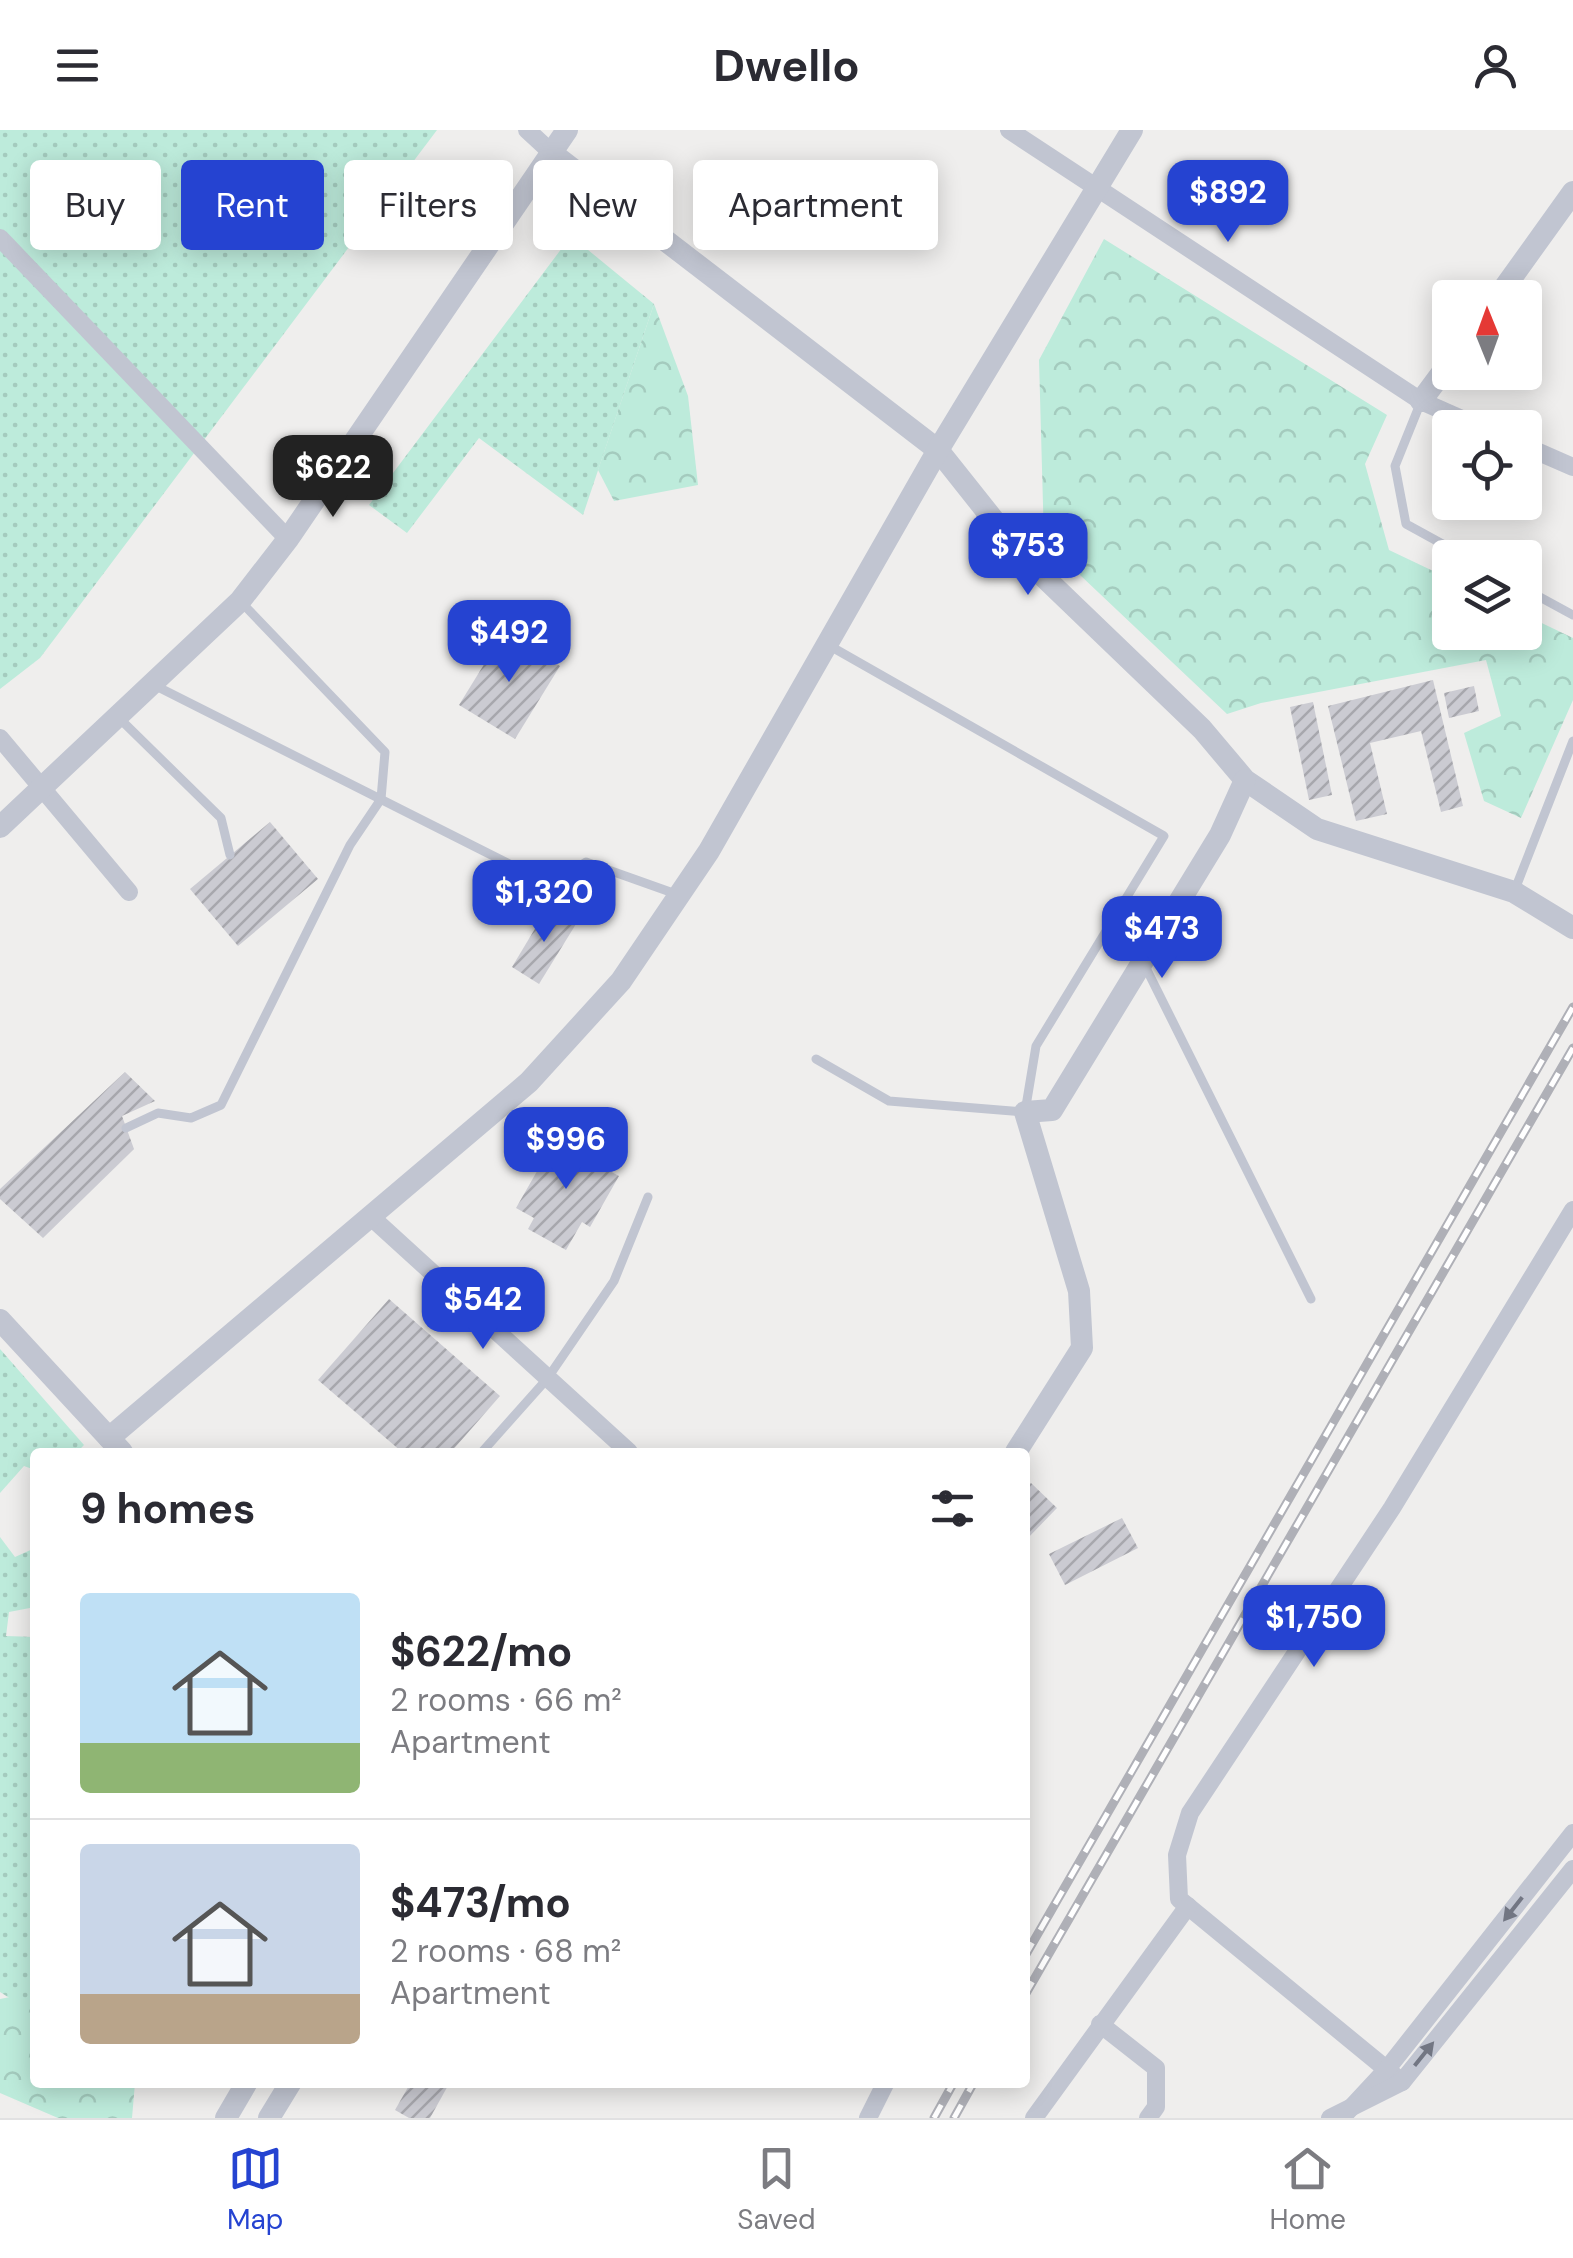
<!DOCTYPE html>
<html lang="en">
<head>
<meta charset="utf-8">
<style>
	body { margin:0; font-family:"DM Sans",sans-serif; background:#f2f2f3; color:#2b2b33; height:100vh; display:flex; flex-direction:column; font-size:38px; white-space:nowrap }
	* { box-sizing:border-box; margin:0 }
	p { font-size:32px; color:#7c7c81 }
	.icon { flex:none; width:55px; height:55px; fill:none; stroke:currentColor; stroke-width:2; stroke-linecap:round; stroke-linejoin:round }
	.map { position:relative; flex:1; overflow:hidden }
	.details { position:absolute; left:30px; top:1318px; width:1000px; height:640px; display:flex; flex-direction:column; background:#fff; border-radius:10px; box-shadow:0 5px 25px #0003 }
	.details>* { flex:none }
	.top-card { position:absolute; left:30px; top:30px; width:1000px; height:90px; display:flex; gap:20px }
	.needle { width:65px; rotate:359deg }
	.buttons { position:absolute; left:1432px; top:150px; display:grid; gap:20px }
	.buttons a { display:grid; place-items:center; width:110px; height:110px; border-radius:10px; background:#fff; box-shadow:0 5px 25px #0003; font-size:50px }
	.price { position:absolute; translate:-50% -85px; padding:0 22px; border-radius:20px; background:#2543d1; color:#fff; font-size:32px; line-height:65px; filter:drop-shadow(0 2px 5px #0008) }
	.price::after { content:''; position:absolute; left:50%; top:60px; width:30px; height:22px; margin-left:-15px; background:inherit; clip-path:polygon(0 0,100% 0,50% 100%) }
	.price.active { background:#222; color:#fff }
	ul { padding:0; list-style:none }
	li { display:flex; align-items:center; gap:30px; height:250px; padding:0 50px }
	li+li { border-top:2px solid #e1e1e2 }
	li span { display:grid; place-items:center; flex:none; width:280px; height:200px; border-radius:10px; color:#555 }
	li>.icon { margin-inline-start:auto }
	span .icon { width:120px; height:120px; fill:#fffc; stroke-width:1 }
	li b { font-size:42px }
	h2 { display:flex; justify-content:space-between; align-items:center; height:120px; padding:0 50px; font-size:42px }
	.chip { padding:0 35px; border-radius:10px; background:#fff; box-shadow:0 5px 25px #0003; font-size:35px; line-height:90px }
	.chip.active { background:#2543d1; color:#fff }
	header { display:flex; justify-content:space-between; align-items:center; height:130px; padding:0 50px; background:#fff; font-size:45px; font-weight:700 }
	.dock { display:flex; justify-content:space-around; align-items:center; height:140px; border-top:2px solid #e1e1e2; background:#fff; font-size:28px; color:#7c7c81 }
	.dock a { display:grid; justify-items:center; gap:5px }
	.dock .active { color:#2543d1 }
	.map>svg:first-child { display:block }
	.grass { fill:url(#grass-dots) }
	.forest { fill:url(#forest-crowns) }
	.building { fill:url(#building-hatch) }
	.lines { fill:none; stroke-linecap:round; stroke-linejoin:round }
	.service { stroke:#c1c5d1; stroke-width:9 }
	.minor { stroke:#c1c5d1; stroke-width:18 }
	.tertiary { stroke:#c1c5d1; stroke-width:22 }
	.rail-casing { stroke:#afb0b7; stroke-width:9 }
	.rail { stroke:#fff; stroke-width:5; stroke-dasharray:15; stroke-linecap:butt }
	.oneway { fill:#727683 }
</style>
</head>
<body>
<header><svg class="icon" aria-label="menu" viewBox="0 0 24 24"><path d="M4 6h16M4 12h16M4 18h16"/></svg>Dwello<svg class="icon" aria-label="person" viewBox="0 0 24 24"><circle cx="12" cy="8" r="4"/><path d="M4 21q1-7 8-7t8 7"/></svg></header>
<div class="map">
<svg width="1573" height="1988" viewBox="0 0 1573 1988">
	<defs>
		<pattern id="grass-dots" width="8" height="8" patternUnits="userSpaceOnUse" patternTransform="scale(2.5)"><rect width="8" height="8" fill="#bdebdb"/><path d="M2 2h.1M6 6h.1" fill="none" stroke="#a4cbbe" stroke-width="1.8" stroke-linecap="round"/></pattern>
		<pattern id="forest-crowns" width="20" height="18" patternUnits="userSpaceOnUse" patternTransform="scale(2.5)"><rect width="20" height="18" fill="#bdebdb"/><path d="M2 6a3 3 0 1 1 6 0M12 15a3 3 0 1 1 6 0" fill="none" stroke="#a4cbbe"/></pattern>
		<pattern id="building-hatch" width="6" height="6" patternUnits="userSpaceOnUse" patternTransform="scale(2.5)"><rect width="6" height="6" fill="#cbcbd2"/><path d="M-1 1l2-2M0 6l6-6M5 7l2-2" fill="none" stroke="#a7a7ad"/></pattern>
	</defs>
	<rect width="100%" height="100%" fill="#efeeed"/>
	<g class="grass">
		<polygon points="0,0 437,0 40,528 0,559"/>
		<polygon points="571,106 654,174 583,385 479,308 407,403 369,375"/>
		<polygon points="0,1219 84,1315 77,1322 35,1322 35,1340 24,1336 0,1363"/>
		<polygon points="0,1407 15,1427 35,1418 35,1477 9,1482 6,1506 35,1507 35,1884 0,1862"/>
	</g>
	<g class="forest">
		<polygon points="1104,109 1387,285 1365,334 1389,420 1450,449 1450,502 1525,502 1525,485 1573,508 1573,570 1521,688 1484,671 1464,603 1501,586 1486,530 1261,573 1227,584 1044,411 1039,230"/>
		<polygon points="654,174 688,266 698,355 614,371 598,340"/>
		<polygon points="10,1867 35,1883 35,1952 135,1953 132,1988 58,1988 0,1963 0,1869"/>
	</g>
	<g class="building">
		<polygon points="504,502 560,536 515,609 459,575"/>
		<polygon points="1433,550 1463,676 1441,682 1421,601 1370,613 1387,684 1356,691 1328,576"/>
		<polygon points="1474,556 1479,581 1449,588 1444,563"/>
		<polygon points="1313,572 1332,665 1309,670 1290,577"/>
		<polygon points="270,692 318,749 238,816 190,759"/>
		<polygon points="548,777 576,794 539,854 512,837"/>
		<polygon points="125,942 155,971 122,986 134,1019 43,1108 0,1069 0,1059"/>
		<polygon points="560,1001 586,1015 580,1025 619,1046 590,1097 582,1092 566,1120 528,1099 534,1088 516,1078"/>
		<polygon points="389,1169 500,1266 451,1322 402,1322 318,1250"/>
		<polygon points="1031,1353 1057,1378 1025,1411 1025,1359"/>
		<polygon points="1122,1388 1138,1418 1065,1455 1049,1424"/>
		<polygon points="411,1952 450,1952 430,1988 409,1988 395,1980"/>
	</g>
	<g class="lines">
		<g class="service">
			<polyline points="1420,274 1395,336 1406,394 1468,428"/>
			<polyline points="1525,459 1573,485"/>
			<polyline points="154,555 551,755 586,732 676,764"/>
			<polyline points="119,588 221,688 230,725"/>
			<polyline points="1514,762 1573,611"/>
			<polyline points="1144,834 1311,1169"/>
			<polyline points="816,929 889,971 1025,982 1036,916 1164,706 830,516"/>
			<polyline points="126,998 158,983 191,988 221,975 350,715 381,669 385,622 242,473"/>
			<polyline points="482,1322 547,1249 614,1151 648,1067"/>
		</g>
		<g class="minor">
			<polyline points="527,0 553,24"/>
			<polyline points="1009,0 1421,271 1482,298"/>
			<polyline points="0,108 288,409"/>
			<polyline points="1525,316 1573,337"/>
			<polyline points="0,608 129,762"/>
			<polyline points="370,1086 629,1322"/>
			<polyline points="1100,1894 1156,1938 1156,1977 1148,1988"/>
			<polyline points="1402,1952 1179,1769 1177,1725 1190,1683 1392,1378 1573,1080"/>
			<polyline points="1348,1981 1387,1939 1573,1703"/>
			<polyline points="868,1988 886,1952"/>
			<polyline points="1034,1988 1188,1776"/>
			<polyline points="1330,1988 1402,1952 1573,1739"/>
		</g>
		<g class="tertiary">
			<polyline points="553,24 938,320 1023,427 1202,599 1245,650 1317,699 1514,762 1573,798"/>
			<polyline points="1497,168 1573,62"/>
			<polyline points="1421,271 1450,232"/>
			<polyline points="0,697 240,471 288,409 567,0"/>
			<polyline points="0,1190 122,1322"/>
			<polyline points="109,1308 529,952 621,851 709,721 938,320 1132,0"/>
			<polyline points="1016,1322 1082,1218 1079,1161 1025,982 1052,980 1220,705 1245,650"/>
			<polyline points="226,1988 247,1952"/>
			<polyline points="269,1988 291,1952"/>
		</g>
		<defs>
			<g id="rail">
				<polyline points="1025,1826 1573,877"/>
				<polyline points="1025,1865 1573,918"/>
				<polyline points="934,1988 954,1952"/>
				<polyline points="954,1988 974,1952"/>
			</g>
		</defs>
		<use href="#rail" class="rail-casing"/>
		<use href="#rail" class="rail"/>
	</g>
	<defs><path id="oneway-solid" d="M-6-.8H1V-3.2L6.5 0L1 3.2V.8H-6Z" transform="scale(2.5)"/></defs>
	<g class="oneway">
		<use href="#oneway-solid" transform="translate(1513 1779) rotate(128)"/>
		<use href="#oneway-solid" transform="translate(1424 1924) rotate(-51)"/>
	</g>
</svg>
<div class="buttons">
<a><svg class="needle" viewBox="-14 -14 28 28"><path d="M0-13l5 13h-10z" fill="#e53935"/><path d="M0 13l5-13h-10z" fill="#7c7c81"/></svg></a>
<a><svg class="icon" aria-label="locate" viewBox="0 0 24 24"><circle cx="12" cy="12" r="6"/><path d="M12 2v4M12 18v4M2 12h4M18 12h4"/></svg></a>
<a><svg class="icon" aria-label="layers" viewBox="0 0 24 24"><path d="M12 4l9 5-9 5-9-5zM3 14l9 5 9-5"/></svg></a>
</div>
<b class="price" style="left:1228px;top:115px">$892</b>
<b class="price active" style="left:333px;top:390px">$622</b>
<b class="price" style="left:1028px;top:468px">$753</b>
<b class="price" style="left:509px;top:555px">$492</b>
<b class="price" style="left:544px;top:815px">$1,320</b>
<b class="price" style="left:1162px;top:851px">$473</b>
<b class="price" style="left:566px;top:1062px">$996</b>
<b class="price" style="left:483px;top:1222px">$542</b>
<b class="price" style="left:1314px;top:1540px">$1,750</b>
<div class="top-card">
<a class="chip">Buy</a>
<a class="chip active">Rent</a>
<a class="chip">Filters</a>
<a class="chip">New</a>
<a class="chip">Apartment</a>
</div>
<section class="details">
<h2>9 homes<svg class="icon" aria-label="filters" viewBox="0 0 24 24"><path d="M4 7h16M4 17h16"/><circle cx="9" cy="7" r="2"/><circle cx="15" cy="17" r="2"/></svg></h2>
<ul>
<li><span style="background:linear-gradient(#bfe0f5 75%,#8fb573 0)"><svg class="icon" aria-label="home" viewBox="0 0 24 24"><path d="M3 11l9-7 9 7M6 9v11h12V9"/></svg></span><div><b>$622/mo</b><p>2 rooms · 66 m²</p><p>Apartment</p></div></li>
<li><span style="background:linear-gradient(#c9d6e8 75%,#b9a48a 0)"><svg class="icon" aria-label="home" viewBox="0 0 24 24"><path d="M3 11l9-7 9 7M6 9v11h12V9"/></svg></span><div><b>$473/mo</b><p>2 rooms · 68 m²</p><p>Apartment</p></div></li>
</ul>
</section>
</div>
<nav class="dock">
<a class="active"><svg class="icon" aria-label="map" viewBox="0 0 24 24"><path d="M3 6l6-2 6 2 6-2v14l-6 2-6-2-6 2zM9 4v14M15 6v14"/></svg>Map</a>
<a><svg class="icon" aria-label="saved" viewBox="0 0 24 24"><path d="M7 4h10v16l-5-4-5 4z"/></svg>Saved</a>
<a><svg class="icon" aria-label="home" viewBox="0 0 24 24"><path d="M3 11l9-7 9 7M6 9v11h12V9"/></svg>Home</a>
</nav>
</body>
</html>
